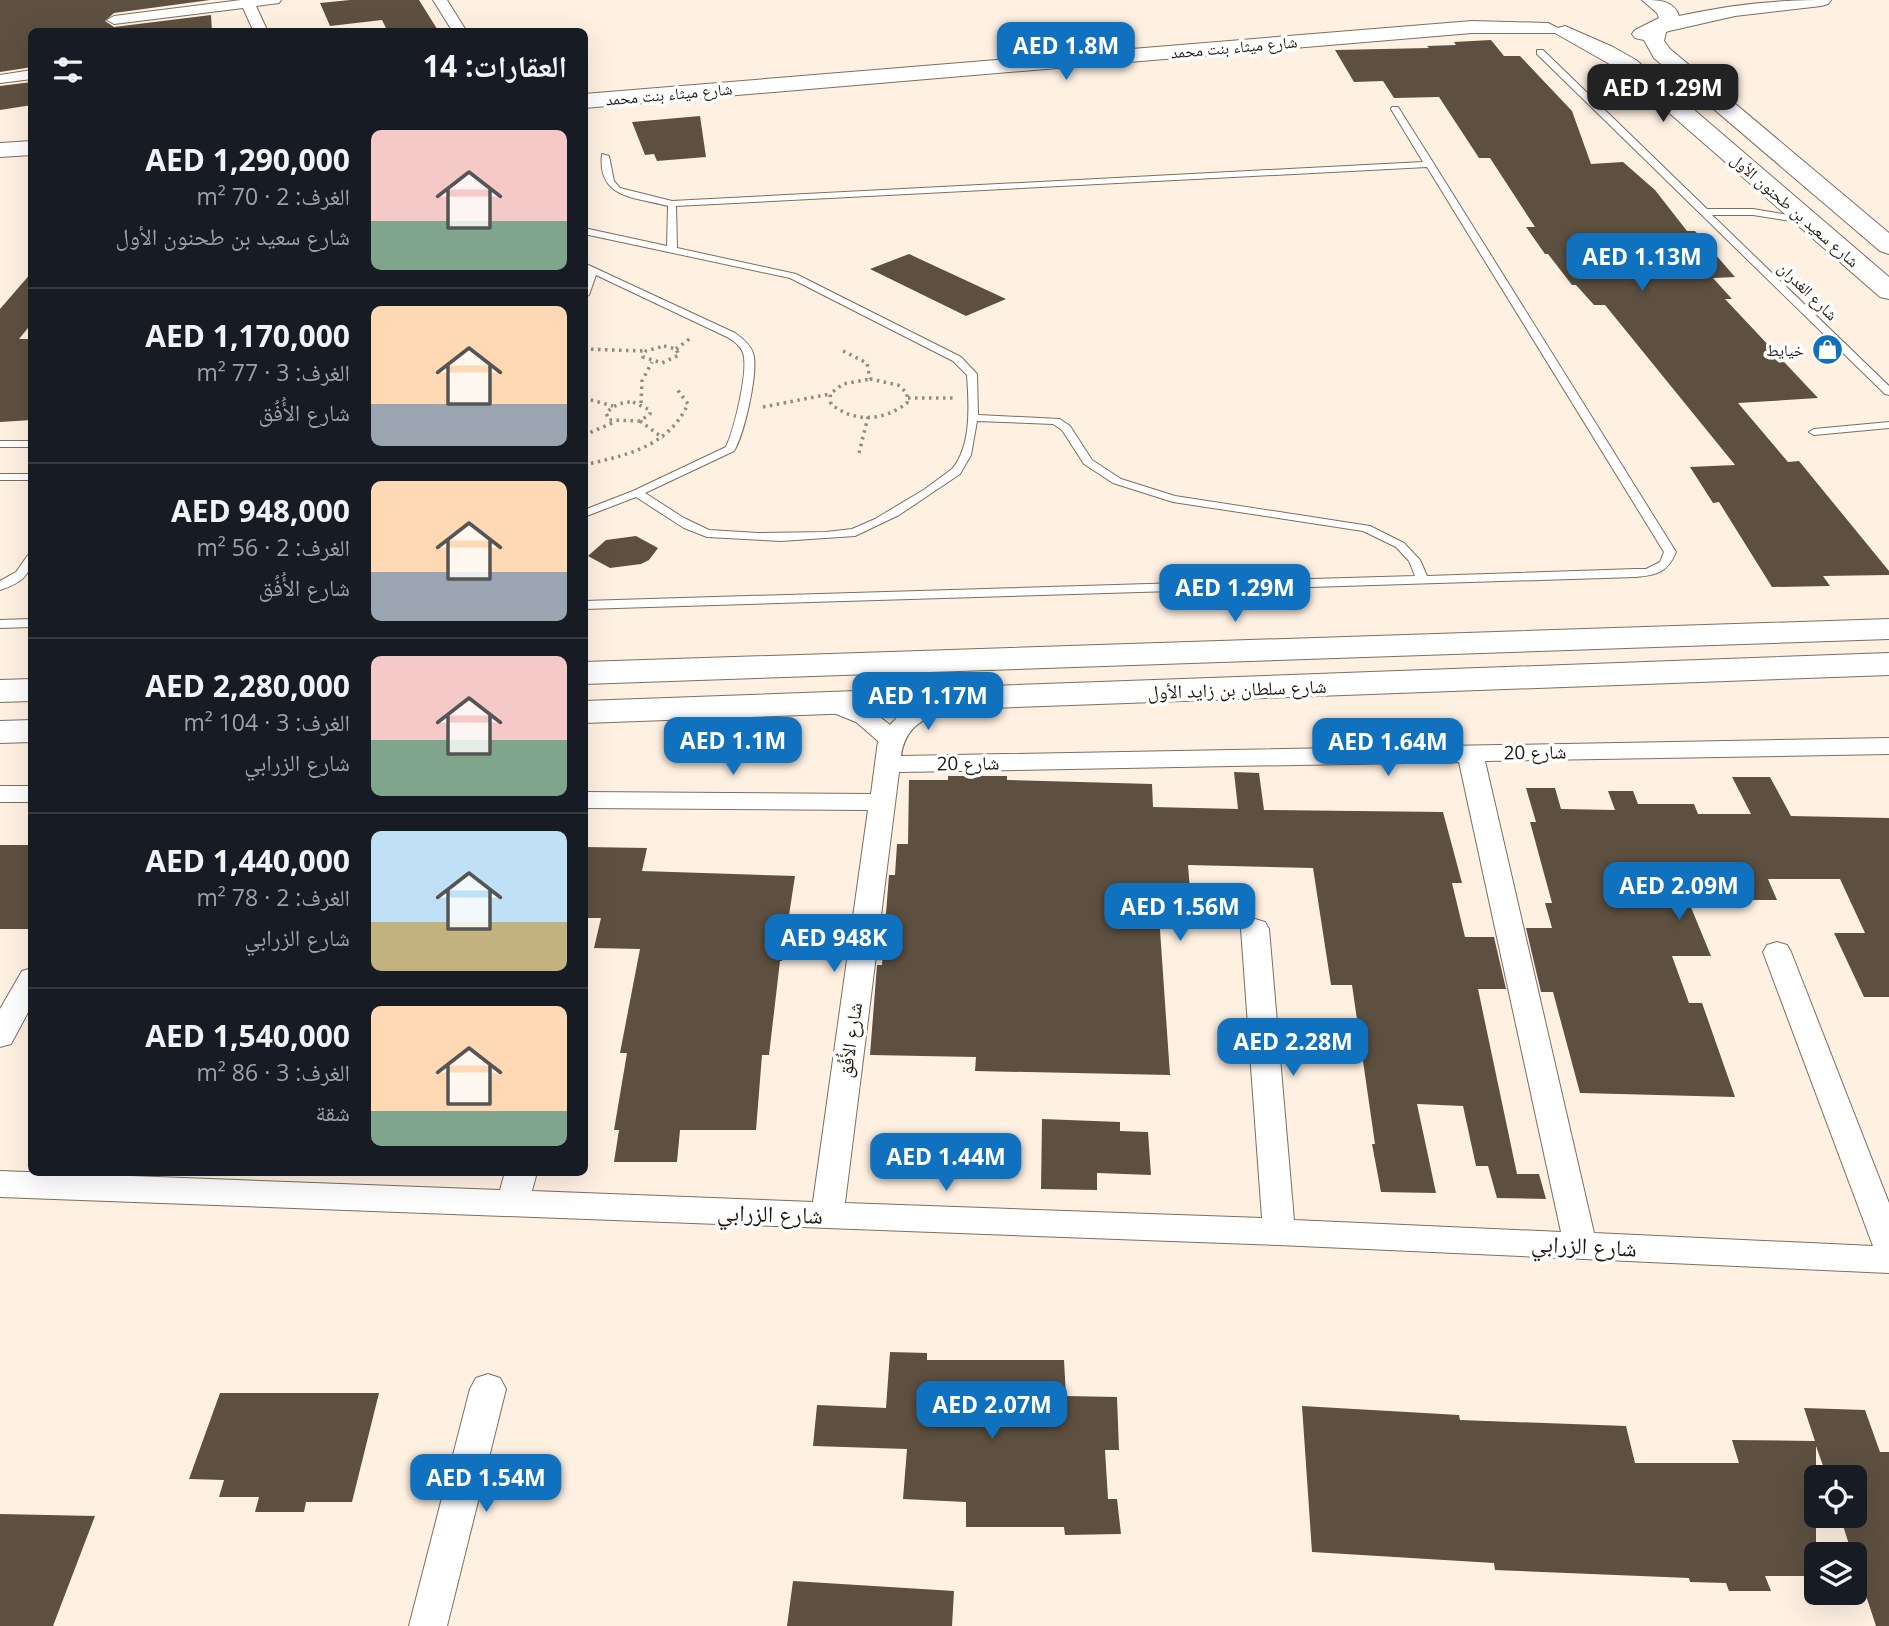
<!DOCTYPE html>
<html lang="ar">
<head>
<meta charset="utf-8">
<style>
	body { margin:0; font-family:"Open Sans","Noto Naskh Arabic",sans-serif; background:#20242c; color:#f1f3f6; direction:rtl; height:100vh; display:flex; flex-direction:column; font-size:26px; white-space:nowrap }
	* { box-sizing:border-box; margin:0 }
	p { font-size:23px; color:#9ea1a6 }
	.icon { flex:none; width:38px; height:38px; fill:none; stroke:currentColor; stroke-width:2; stroke-linecap:round; stroke-linejoin:round }
	.map { position:relative; flex:1; overflow:hidden; direction:ltr }
	.side { position:absolute; left:28px; top:28px; width:560px; height:1148px; display:flex; flex-direction:column; background:#171b24; border-radius:10px; box-shadow:0 7px 28px #0002; direction:rtl }
	.side>* { flex:none }
	.fabs { position:absolute; left:1804px; top:1465px; display:grid; gap:14px }
	.fabs a { display:grid; place-items:center; width:63px; height:63px; border-radius:10px; background:#171b24; box-shadow:0 7px 28px #0002; font-size:35px }
	.price { position:absolute; translate:-50% -60px; padding:0 16px; border-radius:14px; background:#1072be; color:#fff; font-size:23px; line-height:46px; filter:drop-shadow(0 2px 4px #0008) }
	.price::after { content:''; position:absolute; left:50%; top:42px; width:21px; height:16px; margin-left:-10px; background:inherit; clip-path:polygon(0 0,100% 0,50% 100%) }
	.price.selected { background:#222; color:#fff }
	ul { padding:0; list-style:none }
	li { display:flex; align-items:center; gap:21px; height:175px; padding:0 21px }
	li+li { border-top:2px solid #363941 }
	li span { display:grid; place-items:center; flex:none; width:196px; height:140px; border-radius:10px; color:#555 }
	li>.icon { margin-inline-start:auto }
	span .icon { width:84px; height:84px; fill:#fffc; stroke-width:1 }
	li b { font-size:30px }
	h2 { display:flex; justify-content:space-between; align-items:center; height:84px; padding:0 21px; font-size:30px }
	.map>svg:first-child { display:block }
	.building { fill:#5e5040 }
	.lines { fill:none; stroke-linecap:round; stroke-linejoin:round }
	.service-casing { stroke:#7d6e5e; stroke-width:2 }
	.minor-casing { stroke:#7d6e5e; stroke-width:2 }
	.secondary-casing { stroke:#7d6e5e; stroke-width:2 }
	.path { stroke:#948a7f; stroke-width:3.5; stroke-dasharray:2.5 4.5; stroke-linecap:butt }
	.service { fill:#fff; fill-rule:evenodd }
	.minor { fill:#fff; fill-rule:evenodd }
	.secondary { fill:#fff; fill-rule:evenodd }
	.labels { text-anchor:middle; stroke-width:7; stroke-linejoin:round; paint-order:stroke }
	.far-street-label { font-size:16px; fill:#1f1912; stroke:#fff }
	.far-poi-label { font-size:16px; fill:#1f1912; stroke:#fff; text-anchor:end }
	.street-label { font-size:19px; fill:#1f1912; stroke:#fff }
	.near-street-label { font-size:23px; fill:#1f1912; stroke:#fff }
</style>
</head>
<body>
<div class="map">
<svg width="1889" height="1626" viewBox="0 0 1889 1626">
	<rect width="100%" height="100%" fill="#fff1e2"/>
	<g class="building">
		<polygon points="0,0 210,0 114,13 105,21 114,27 211,15 212,32 32,32 32,67 0,72"/>
		<polygon points="350,0 419,0 439,32 388,32 382,20 330,26 320,3"/>
		<polygon points="1491,40 1504,56 1520,56 1572,111 1591,164 1623,162 1655,190 1687,231 1695,231 1735,277 1713,278 1732,299 1725,299 1818,398 1738,403 1788,462 1799,461 1889,571 1889,575 1823,576 1830,586 1772,587 1719,502 1713,503 1690,467 1735,465 1605,305 1594,305 1576,285 1572,285 1548,254 1545,254 1526,227 1535,227 1490,158 1479,158 1439,97 1394,98 1383,81 1354,82 1335,50 1429,48 1427,46 1456,45 1454,42"/>
		<polygon points="32,82 32,105 0,110 0,86"/>
		<polygon points="700,116 706,157 657,161 654,154 645,155 632,122"/>
		<polygon points="909,254 1006,299 966,316 870,269"/>
		<polygon points="32,272 32,323 19,339 32,339 32,420 0,422 0,309"/>
		<polygon points="636,536 658,548 649,560 641,564 610,568 588,556 606,540"/>
		<polygon points="1234,772 1259,773 1264,810 1443,812 1462,883 1452,883 1465,937 1494,937 1506,989 1478,989 1517,1174 1539,1174 1546,1199 1497,1198 1488,1166 1476,1166 1463,1106 1417,1104 1436,1193 1381,1192 1372,1144 1375,1144 1352,985 1331,985 1313,868 1188,865 1191,902 1158,901 1170,1075 975,1071 976,1057 870,1055 877,965 882,965 889,875 895,875 897,844 908,844 909,780 948,780 948,776 1007,776 1007,780 1152,784 1153,807 1238,809"/>
		<polygon points="1732,777 1770,777 1791,816 1889,818 1889,997 1864,997 1834,933 1865,933 1840,879 1768,879 1777,900 1688,900 1711,956 1672,956 1689,1003 1702,1003 1735,1097 1580,1093 1553,992 1541,992 1526,928 1552,928 1545,903 1552,903 1530,822 1536,822 1526,788 1555,788 1561,809 1615,810 1608,791 1633,791 1638,804 1694,804 1698,814 1751,814"/>
		<rect x="0" y="845" width="32" height="84"/>
		<polygon points="584,847 647,848 642,871 795,876 782,961 780,961 769,1055 762,1055 756,1130 680,1130 677,1162 614,1162 619,1130 614,1130 627,1053 620,1053 640,949 594,948 601,918 584,918"/>
		<polygon points="1042,1119 1120,1122 1120,1131 1148,1132 1151,1175 1097,1173 1097,1190 1041,1189"/>
		<polygon points="890,1352 927,1353 927,1360 1064,1360 1066,1396 1117,1397 1119,1450 1105,1450 1108,1499 1117,1499 1121,1534 1065,1535 1064,1527 966,1527 966,1502 903,1499 907,1449 813,1446 817,1405 886,1408"/>
		<polygon points="220,1393 379,1393 352,1502 306,1502 304,1512 255,1512 259,1497 219,1497 224,1480 189,1479"/>
		<polygon points="1302,1406 1459,1415 1460,1420 1626,1426 1635,1463 1739,1463 1732,1440 1815,1441 1804,1408 1865,1410 1880,1452 1889,1452 1889,1626 1876,1626 1855,1562 1855,1554 1852,1554 1840,1516 1855,1516 1855,1477 1827,1477 1816,1446 1816,1576 1765,1576 1771,1591 1729,1591 1726,1583 1690,1582 1689,1578 1495,1570 1494,1563 1312,1552"/>
		<polygon points="0,1514 95,1516 53,1626 0,1626"/>
		<polygon points="793,1581 954,1591 952,1626 787,1626"/>
	</g>
	<g class="lines">
		<defs>
			<g id="service">
				<polygon points="1537,50 1543,50 1707,209 1753,209 1807,218 1809,220 1804,223 1753,215 1712,215 1889,386 1889,395 1885,394 1537,54"/>
				<path d="M1392,107H1398L1434,164L1676,552C1668,572 1657,575 1636,577L584,609V601L1415,576L1409,561L1396,547L1363,531L1173,502L1113,483L1084,464L1062,430L1053,424L977,421L971,455L960,474L899,515L855,536L781,541L707,537L684,528L636,497L584,517V510L633,491L726,447C734,430 749,370 743,353C741,346 734,341 727,337L596,275L589,295L584,298V280L588,271L584,270V263L735,333C742,338 750,344 753,353C759,371 744,435 734,451L645,493L684,518L709,530L758,533L826,532L852,529L875,519L925,489L952,469C972,446 969,403 967,375L953,361L790,278L584,234V228L667,246L668,206C635,197 597,199 602,154L609,156L614,181L620,188L672,201L1423,162L1391,109ZM1427,167L1664,552L1660,562L1646,569H1636L1427,576L1420,560L1404,543L1370,526L1175,496L1121,479L1092,460L1070,426L1060,419L978,415L977,374L961,357L796,274L677,248L676,206Z"/>
				<polygon points="1889,422 1889,428 1814,435 1809,432 1814,429"/>
				<rect x="0" y="441" width="32" height="6"/>
				<rect x="0" y="474" width="32" height="6"/>
				<path d="M28,555H32C32,576 19,584 0,590V581L16,572Z"/>
				<polygon points="32,619 32,627 0,628 0,620"/>
			</g>
			<g id="minor">
				<polygon points="241,0 281,0 279,3 256,6 268,32 254,32 243,8 114,24 107,20 114,16"/>
				<polygon points="433,0 447,0 467,32 453,32"/>
				<polygon points="32,70 32,79 0,83 0,75"/>
				<path d="M941,692L950,694L953,699C938,721 907,715 901,756L1889,738V754L1485,761L1594,1233L1873,1246L1763,952L1767,945L1777,942L1787,945L1791,952L1889,1203V1273L1279,1245L0,1197V1171L500,1190L505,1172H537L532,1191L813,1202L868,810L584,808V792L871,794L878,741L856,722L821,708L818,703L821,698C844,692 873,711 890,725L907,707ZM1459,762L1561,1232L1294,1220L1269,929L1265,922L1255,919L1245,922L1241,929L1262,1218L845,1203L899,772Z"/>
				<rect x="0" y="786" width="32" height="16"/>
				<polygon points="32,968 32,1005 11,1044 0,1047 0,1009 22,971"/>
				<polygon points="488,1374 500,1378 506,1389 447,1626 409,1626 470,1389 476,1378"/>
			</g>
			<g id="secondary">
				<path d="M1642,0C1658,0 1674,0 1679,16C1735,4 1774,0 1831,0L1828,4L1821,6L1735,16L1669,31L1666,32L1664,41L1670,49L1889,233V254L1880,251L1654,58L1644,40L1635,38L1632,34L1635,30L1659,18L1657,13Z"/>
				<polygon points="1472,21 1548,23 1558,28 1565,26 1613,47 1636,60 1889,277 1889,299 1880,297 1620,70 1555,33 1472,33 584,108 584,94"/>
				<polygon points="32,141 32,155 0,157 0,143"/>
				<polygon points="1889,619 1889,639 584,684 584,662"/>
				<polygon points="1889,653 1889,675 584,723 584,701"/>
				<polygon points="32,679 32,701 0,702 0,680"/>
				<polygon points="32,720 32,742 0,743 0,721"/>
			</g>
		</defs>
		<use href="#service" class="service-casing"/>
		<use href="#minor" class="minor-casing"/>
		<use href="#secondary" class="secondary-casing"/>
		<g class="path">
			<polygon points="664,346 676,349 679,355 662,363 643,357 646,351"/>
			<polyline points="584,349 645,351"/>
			<polyline points="676,349 692,337"/>
			<polyline points="843,351 867,363 870,379"/>
			<path d="M870,379L898,385L907,393V403C884,421 854,423 831,404L830,394L843,384Z"/>
			<polyline points="584,398 613,406"/>
			<polyline points="908,398 954,398"/>
			<path d="M633,402L650,410V414L640,421L609,420L606,413C614,405 622,402 633,402Z"/>
			<polyline points="641,403 642,381 652,362"/>
			<polyline points="763,407 830,394"/>
			<polyline points="640,421 663,438"/>
			<polyline points="584,435 615,422"/>
			<polyline points="859,453 868,417"/>
			<path d="M584,465C627,455 668,447 688,404L677,389"/>
		</g>
		<use href="#service" class="service"/>
		<use href="#minor" class="minor"/>
		<use href="#secondary" class="secondary"/>
	</g>
	<defs>
		<symbol id="shop-disc" viewBox="-11 -11 22 22"><circle r="9.5" fill="#1072be" stroke="#fff"/><path d="M-5-2.5h2.3a2.7 3.5 0 0 1 5.4 0H5L5.5 6h-11ZM-1.5-2.5h3a1.5 2.3 0 0 0-3 0Z" fill="#fff"/></symbol>
	</defs>
	<g fill-rule="evenodd">
		<use href="#shop-disc" x="1810" y="332" width="35" height="35"/>
	</g>
	<g class="labels">
		<g class="far-street-label">
			<text transform="translate(1234 47) rotate(-5)" y="6">شارع ميثاء بنت محمد</text>
			<text transform="translate(669 94) rotate(-5)" y="6">شارع ميثاء بنت محمد</text>
			<text transform="translate(1795 210) rotate(41)" y="6">شارع سعيد بن طحنون الأول</text>
			<text transform="translate(1808 291) rotate(44)" y="6">شارع الغدران</text>
		</g>
		<g class="far-poi-label">
			<text x="1804" y="356">خيايط</text>
		</g>
		<g class="street-label">
			<text transform="translate(1237 689) rotate(-2)" y="7">شارع سلطان بن زايد الأول</text>
			<text transform="translate(1535 752) rotate(-1)" y="7">شارع 20</text>
			<text transform="translate(968 763) rotate(-1)" y="7">شارع 20</text>
			<text transform="translate(850 1040) rotate(-82)" y="7">شارع الأُفُق</text>
		</g>
		<g class="near-street-label">
			<text transform="translate(770 1214) rotate(2)" y="8">شارع الزرابي</text>
			<text transform="translate(1584 1246) rotate(3)" y="8">شارع الزرابي</text>
		</g>
	</g>
</svg>
<div class="fabs">
<a><svg class="icon" aria-label="locate" viewBox="0 0 24 24"><circle cx="12" cy="12" r="6"/><path d="M12 2v4M12 18v4M2 12h4M18 12h4"/></svg></a>
<a><svg class="icon" aria-label="layers" viewBox="0 0 24 24"><path d="M12 4l9 5-9 5-9-5zM3 14l9 5 9-5"/></svg></a>
</div>
<b class="price" style="left:1066px;top:82px">AED 1.8M</b>
<b class="price selected" style="left:1663px;top:124px">AED 1.29M</b>
<b class="price" style="left:1642px;top:293px">AED 1.13M</b>
<b class="price" style="left:1235px;top:624px">AED 1.29M</b>
<b class="price" style="left:928px;top:732px">AED 1.17M</b>
<b class="price" style="left:733px;top:777px">AED 1.1M</b>
<b class="price" style="left:1388px;top:778px">AED 1.64M</b>
<b class="price" style="left:1679px;top:922px">AED 2.09M</b>
<b class="price" style="left:1180px;top:943px">AED 1.56M</b>
<b class="price" style="left:834px;top:974px">AED 948K</b>
<b class="price" style="left:1293px;top:1078px">AED 2.28M</b>
<b class="price" style="left:946px;top:1193px">AED 1.44M</b>
<b class="price" style="left:992px;top:1441px">AED 2.07M</b>
<b class="price" style="left:486px;top:1514px">AED 1.54M</b>
<section class="side">
<h2>العقارات: 14<svg class="icon" aria-label="filters" viewBox="0 0 24 24"><path d="M4 7h16M4 17h16"/><circle cx="9" cy="7" r="2"/><circle cx="15" cy="17" r="2"/></svg></h2>
<ul>
<li><span style="background:linear-gradient(#f6c9c9 65%,#7fa58c 0)"><svg class="icon" aria-label="home" viewBox="0 0 24 24"><path d="M3 11l9-7 9 7M6 9v11h12V9"/></svg></span><div><b>AED 1,290,000</b><p>الغرف: 2 · 70 m²</p><p>شارع سعيد بن طحنون الأول</p></div></li>
<li><span style="background:linear-gradient(#ffd9b3 70%,#9aa5b1 0)"><svg class="icon" aria-label="home" viewBox="0 0 24 24"><path d="M3 11l9-7 9 7M6 9v11h12V9"/></svg></span><div><b>AED 1,170,000</b><p>الغرف: 3 · 77 m²</p><p>شارع الأُفُق</p></div></li>
<li><span style="background:linear-gradient(#ffd9b3 65%,#9aa5b1 0)"><svg class="icon" aria-label="home" viewBox="0 0 24 24"><path d="M3 11l9-7 9 7M6 9v11h12V9"/></svg></span><div><b>AED 948,000</b><p>الغرف: 2 · 56 m²</p><p>شارع الأُفُق</p></div></li>
<li><span style="background:linear-gradient(#f6c9c9 60%,#7fa58c 0)"><svg class="icon" aria-label="home" viewBox="0 0 24 24"><path d="M3 11l9-7 9 7M6 9v11h12V9"/></svg></span><div><b>AED 2,280,000</b><p>الغرف: 3 · 104 m²</p><p>شارع الزرابي</p></div></li>
<li><span style="background:linear-gradient(#bfe0f5 65%,#c2b280 0)"><svg class="icon" aria-label="home" viewBox="0 0 24 24"><path d="M3 11l9-7 9 7M6 9v11h12V9"/></svg></span><div><b>AED 1,440,000</b><p>الغرف: 2 · 78 m²</p><p>شارع الزرابي</p></div></li>
<li><span style="background:linear-gradient(#ffd9b3 75%,#7fa58c 0)"><svg class="icon" aria-label="home" viewBox="0 0 24 24"><path d="M3 11l9-7 9 7M6 9v11h12V9"/></svg></span><div><b>AED 1,540,000</b><p>الغرف: 3 · 86 m²</p><p>شقة</p></div></li>
</ul>
</section>
</div>
</body>
</html>
